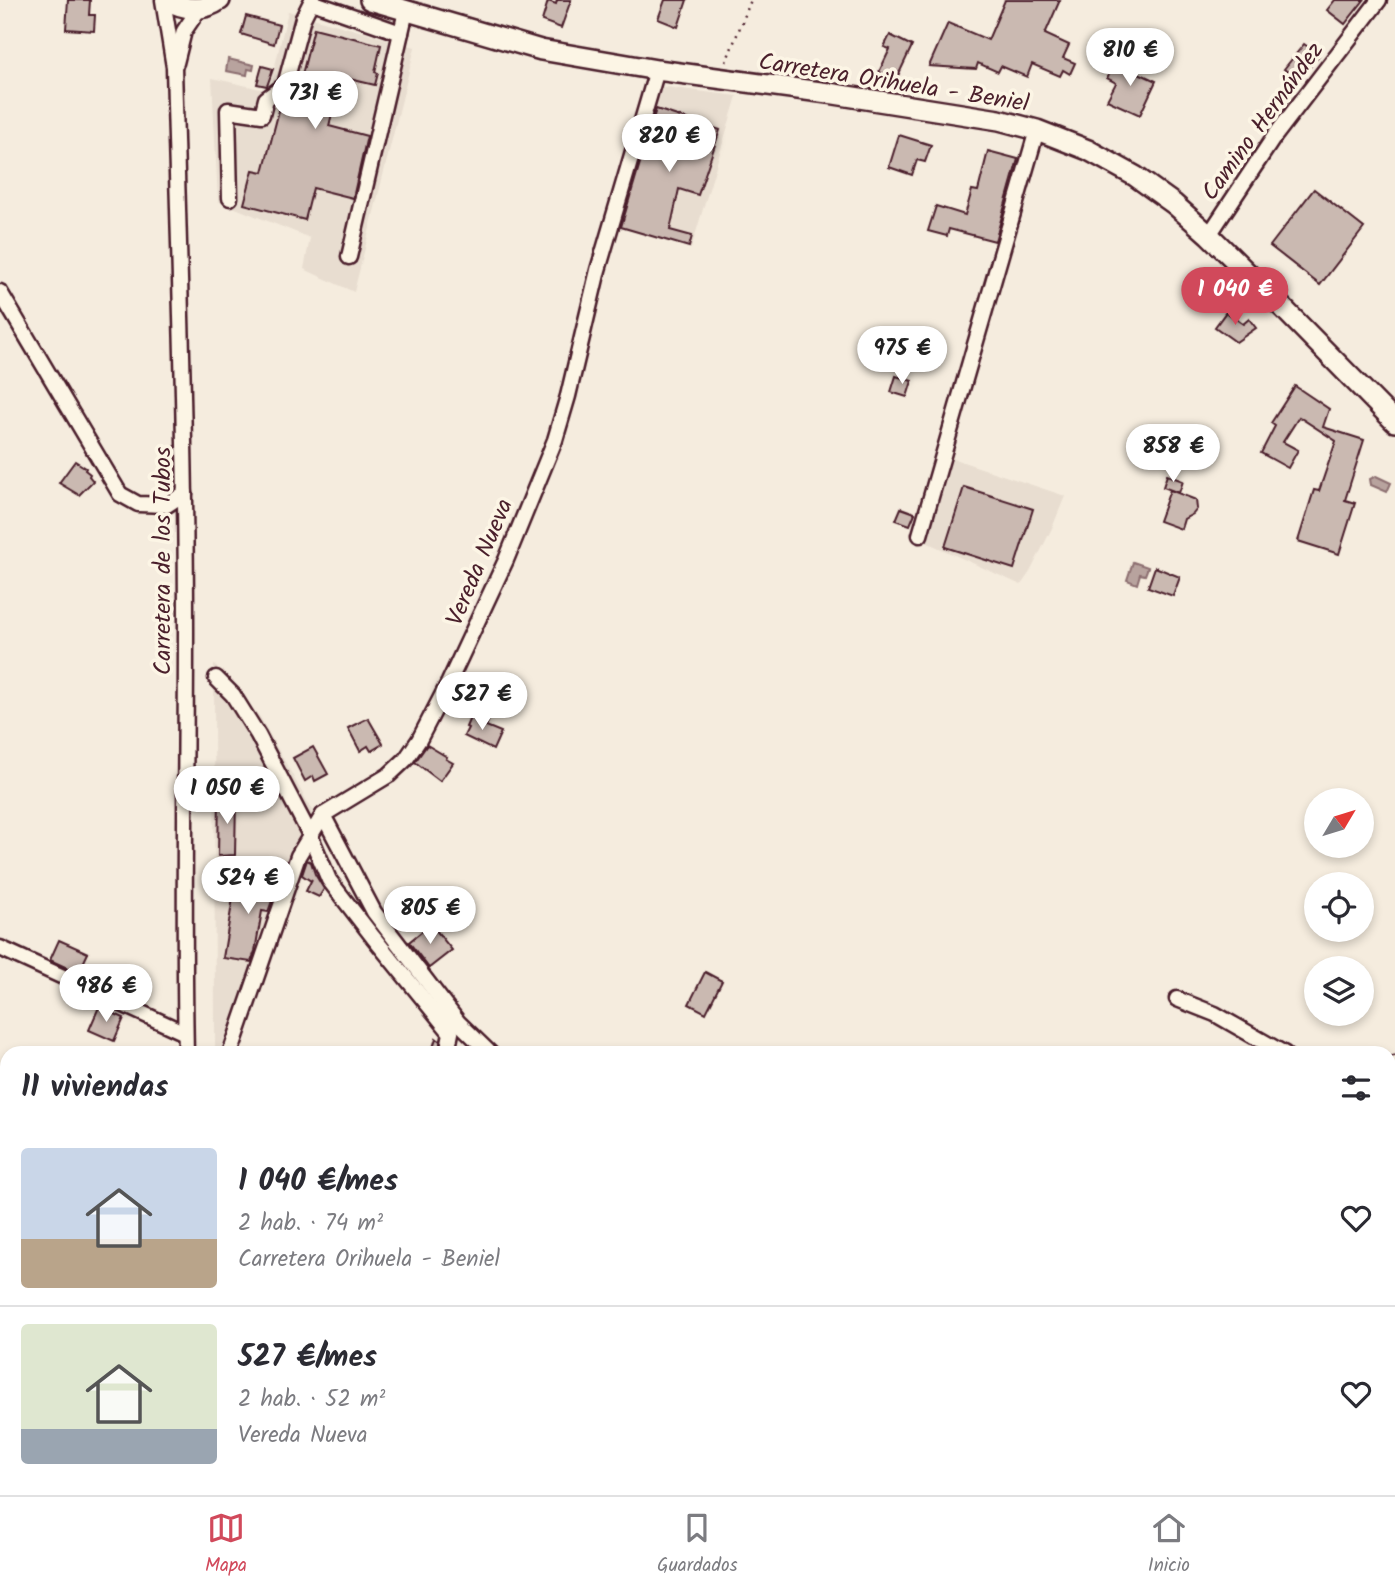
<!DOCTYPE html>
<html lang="es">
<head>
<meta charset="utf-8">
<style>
	body { margin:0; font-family:Kalam,sans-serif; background:#f7f7f7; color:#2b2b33; height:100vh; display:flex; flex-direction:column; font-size:26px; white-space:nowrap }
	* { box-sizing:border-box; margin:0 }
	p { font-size:23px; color:#7c7c81 }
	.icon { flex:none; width:38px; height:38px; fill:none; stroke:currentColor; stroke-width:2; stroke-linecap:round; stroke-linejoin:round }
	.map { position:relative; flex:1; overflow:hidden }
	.drawer { position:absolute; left:0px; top:1046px; width:1396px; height:450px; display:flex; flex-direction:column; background:#fff; border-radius:21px 21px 0 0; box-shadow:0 4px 10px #0003 }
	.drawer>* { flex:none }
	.needle { width:46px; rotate:52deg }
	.buttons { position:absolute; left:1304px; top:788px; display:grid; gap:14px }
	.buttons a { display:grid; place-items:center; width:70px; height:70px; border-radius:50%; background:#fff; box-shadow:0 4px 10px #0003; font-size:35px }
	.price { position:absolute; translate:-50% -60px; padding:0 16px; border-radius:24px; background:#fff; color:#222; font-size:23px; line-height:46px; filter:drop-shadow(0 2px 4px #0008) }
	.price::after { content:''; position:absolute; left:50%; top:42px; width:21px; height:16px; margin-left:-10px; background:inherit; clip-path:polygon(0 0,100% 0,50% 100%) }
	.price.selected { background:#d1495b; color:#fff }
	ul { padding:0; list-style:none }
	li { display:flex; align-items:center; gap:21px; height:175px; padding:0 21px }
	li+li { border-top:2px solid #e1e1e2 }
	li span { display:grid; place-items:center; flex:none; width:196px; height:140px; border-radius:7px; color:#555 }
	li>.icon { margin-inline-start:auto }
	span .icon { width:84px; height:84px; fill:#fffc; stroke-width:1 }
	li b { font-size:30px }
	h2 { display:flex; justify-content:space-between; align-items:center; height:84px; padding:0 21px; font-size:30px }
	.dock { display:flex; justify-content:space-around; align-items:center; height:98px; border-top:2px solid #e1e1e2; background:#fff; font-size:19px; color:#7c7c81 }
	.dock a { display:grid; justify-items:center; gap:4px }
	.dock .selected { color:#d1495b }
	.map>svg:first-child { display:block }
	.built { fill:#e8ddd0 }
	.water { fill:#b8a39e; stroke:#8c6e70; stroke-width:2 }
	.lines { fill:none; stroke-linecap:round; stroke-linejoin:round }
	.stream { stroke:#8c6e70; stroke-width:4.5 }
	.building { fill:#cab9b1; stroke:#4a1f2b; stroke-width:2 }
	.minor-casing { stroke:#4a1f2b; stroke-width:19 }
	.major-casing { stroke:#4a1f2b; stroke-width:24 }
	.path { stroke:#4a1f2b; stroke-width:2.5; stroke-dasharray:2 5; stroke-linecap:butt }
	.minor { stroke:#fcf5e5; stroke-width:14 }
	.major { stroke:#fcf5e5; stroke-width:19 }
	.labels { text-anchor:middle; stroke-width:7; stroke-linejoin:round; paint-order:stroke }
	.street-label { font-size:24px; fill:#4a1f2b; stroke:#fcf5e5 }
</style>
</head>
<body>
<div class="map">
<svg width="1395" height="1495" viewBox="0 0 1395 1495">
	<rect width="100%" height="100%" fill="#f5ecde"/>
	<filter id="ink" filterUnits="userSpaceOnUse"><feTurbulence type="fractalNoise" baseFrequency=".0143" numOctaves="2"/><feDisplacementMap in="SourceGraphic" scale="14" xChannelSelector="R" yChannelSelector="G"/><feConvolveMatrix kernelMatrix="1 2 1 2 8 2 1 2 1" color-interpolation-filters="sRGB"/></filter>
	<g filter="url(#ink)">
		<g class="built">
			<polygon points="288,11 415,47 354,292 304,269 310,238 218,201 212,78 269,91"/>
			<polygon points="658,86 737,96 691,249 616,226"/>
			<polygon points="951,458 1065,496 1052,528 1030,572 1021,585 926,542"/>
			<polygon points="214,664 260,717 313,812 287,870 225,1054 215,1053"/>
		</g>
		<g class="water">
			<polygon points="228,59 254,65 253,70 248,69 247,75 226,71"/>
			<polygon points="1376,476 1391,483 1387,492 1371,485 1370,479"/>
			<polygon points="1133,562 1148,567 1145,575 1140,574 1137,584 1127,580"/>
		</g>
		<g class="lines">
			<polyline class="stream" points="764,1489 765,1495"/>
		</g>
		<g class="building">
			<polygon points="68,0 90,0 89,15 95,15 94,31 66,29"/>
			<polygon points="557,0 571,0 561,28 542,21 548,1 556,4"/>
			<polygon points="665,0 687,0 678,27 658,19"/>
			<polygon points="1005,0 1060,0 1045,34 1069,45 1063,58 1075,63 1070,74 1063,70 1060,76 1032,64 1027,77 1001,66 998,72 978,63 976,69 929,66 948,23 988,40"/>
			<polygon points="1335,0 1364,0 1345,24 1327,10"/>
			<polygon points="246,16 279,25 274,44 241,34"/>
			<polygon points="314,28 381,45 375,72 378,73 375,85 341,77 329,126 367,136 353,198 313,188 305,220 244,204 253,170 263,172 282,99 287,96 296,98"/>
			<polygon points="890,35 912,46 896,80 879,72 890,49 884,47"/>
			<polygon points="1304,44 1319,55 1299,81 1284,69"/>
			<polygon points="1115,62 1156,81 1140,115 1107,100 1116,83 1107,78"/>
			<polygon points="262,66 273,69 267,86 257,84"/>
			<polygon points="656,109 720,130 698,195 679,189 670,230 692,236 689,247 621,227"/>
			<polygon points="899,135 931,145 925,162 917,160 912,175 889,167"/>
			<polygon points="988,151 1018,159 995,241 949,229 947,236 928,231 936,206 965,215 972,190 978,191"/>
			<polygon points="1314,189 1364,228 1320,285 1270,246"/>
			<polygon points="1226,312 1243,324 1249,319 1256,328 1236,342 1215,327"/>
			<polygon points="896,376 912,381 907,397 891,392"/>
			<polygon points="1295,386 1329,409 1323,427 1364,440 1345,500 1355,503 1339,554 1298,541 1314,490 1319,491 1336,441 1299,417 1283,442 1298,450 1288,468 1261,453 1275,426 1271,423"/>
			<polygon points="75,461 86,468 85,470 90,474 89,476 93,481 79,495 59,483"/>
			<polygon points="1167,475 1183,481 1179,493 1163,487"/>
			<polygon points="964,487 1033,509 1014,569 945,547"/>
			<polygon points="1170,490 1196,500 1197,509 1193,514 1184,519 1181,529 1159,521"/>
			<polygon points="901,508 915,513 910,525 896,520"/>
			<polygon points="1155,567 1180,577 1173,596 1148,587"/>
			<polygon points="472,713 489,719 486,726 501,732 493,750 464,736 468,728 466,727"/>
			<polygon points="368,718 383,744 371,751 368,746 360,751 348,728"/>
			<polygon points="427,745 447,757 446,759 453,763 440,781 415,762"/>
			<polygon points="313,747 328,774 315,781 313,776 305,781 293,758"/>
			<polygon points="219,796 236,797 235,855 218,856"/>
			<polygon points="307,860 311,862 315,874 324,889 319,897 306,891 312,879 311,881 302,875"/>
			<polygon points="237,874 279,881 268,912 262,911 255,951 251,962 223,958"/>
			<polygon points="431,924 452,950 429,968 409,942"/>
			<polygon points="59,940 88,953 81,968 79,967 76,972 50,960"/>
			<polygon points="705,972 722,981 706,1013 689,1004"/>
			<polygon points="99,1007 124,1018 114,1041 89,1030"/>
			<polygon points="436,1038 440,1041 440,1047 443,1051 448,1052 453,1052 456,1054 431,1054"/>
		</g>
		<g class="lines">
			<defs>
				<g id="minor">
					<path d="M163,0L174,67C179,255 186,442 186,629C186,771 183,912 186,1054"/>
					<polyline points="312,2 401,33"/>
					<polyline points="176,63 184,31 199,9"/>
					<polyline points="230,198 228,110 262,115 266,99 285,85 303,18 312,0"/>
					<polyline points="1209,235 1274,137 1379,0"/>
					<polyline points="349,257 406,11"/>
					<polyline points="0,292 120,494 138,504 167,505 185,493"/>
					<polyline points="920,535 1037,130"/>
					<polyline points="216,678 233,695 258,735 310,835 329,880 373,937 451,1033 449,1043"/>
					<polyline points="323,815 374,912 458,1022 491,1054"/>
					<polyline points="0,948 185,1033"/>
					<polyline points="1177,999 1215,1014 1285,1054"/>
					<polyline points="230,1054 298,856 323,815 389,775 406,759 419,740 449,682 506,560 555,440 568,396 598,270 657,70"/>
					<polyline points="1390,1078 1395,1064"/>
					<polyline points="196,1489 197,1495"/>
					<polyline points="53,1495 55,1489"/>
				</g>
				<g id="major">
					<path d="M167,0C184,10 203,12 220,0"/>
					<polyline points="370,0 541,50 657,70 828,93 999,120 1037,130 1088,150 1135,176 1174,204 1209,235 1284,309 1395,422"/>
				</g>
			</defs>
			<use href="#minor" class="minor-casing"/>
			<use href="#major" class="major-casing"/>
			<polyline class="path" points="726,62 751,0"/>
			<use href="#minor" class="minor"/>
			<use href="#major" class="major"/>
		</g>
	</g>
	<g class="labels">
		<g class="street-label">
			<text transform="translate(894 82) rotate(9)" y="8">Carretera Orihuela - Beniel</text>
			<text transform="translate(1262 121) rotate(-54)" y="8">Camino Hernández</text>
			<text transform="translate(162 561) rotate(-90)" y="8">Carretera de los Tubos</text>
			<text transform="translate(479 562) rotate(-67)" y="8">Vereda Nueva</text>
		</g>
	</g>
</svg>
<div class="buttons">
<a><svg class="needle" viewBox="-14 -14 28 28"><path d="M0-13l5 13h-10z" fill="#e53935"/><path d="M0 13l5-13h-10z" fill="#7c7c81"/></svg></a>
<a><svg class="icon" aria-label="locate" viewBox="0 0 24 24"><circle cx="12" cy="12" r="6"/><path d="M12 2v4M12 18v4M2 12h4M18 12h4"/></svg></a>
<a><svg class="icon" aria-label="layers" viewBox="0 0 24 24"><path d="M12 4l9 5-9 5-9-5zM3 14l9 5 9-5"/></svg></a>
</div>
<b class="price" style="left:1130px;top:88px">810 €</b>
<b class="price" style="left:315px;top:131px">731 €</b>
<b class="price" style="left:669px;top:174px">820 €</b>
<b class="price selected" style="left:1235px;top:327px">1 040 €</b>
<b class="price" style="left:902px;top:386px">975 €</b>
<b class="price" style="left:1173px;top:484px">858 €</b>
<b class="price" style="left:482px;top:732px">527 €</b>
<b class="price" style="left:227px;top:826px">1 050 €</b>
<b class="price" style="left:248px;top:916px">524 €</b>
<b class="price" style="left:430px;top:946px">805 €</b>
<b class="price" style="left:106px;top:1024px">986 €</b>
<section class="drawer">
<h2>11 viviendas<svg class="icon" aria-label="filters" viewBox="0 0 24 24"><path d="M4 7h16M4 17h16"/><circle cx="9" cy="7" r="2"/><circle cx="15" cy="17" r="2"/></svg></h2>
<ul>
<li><span style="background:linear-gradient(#c9d6e8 65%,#b9a48a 0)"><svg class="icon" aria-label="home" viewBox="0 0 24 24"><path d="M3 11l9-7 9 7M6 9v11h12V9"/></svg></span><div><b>1 040 €/mes</b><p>2 hab. · 74 m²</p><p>Carretera Orihuela - Beniel</p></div><svg class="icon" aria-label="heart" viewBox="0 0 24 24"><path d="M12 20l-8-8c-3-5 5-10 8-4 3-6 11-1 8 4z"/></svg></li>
<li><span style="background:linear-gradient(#dfe7d0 75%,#9aa5b1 0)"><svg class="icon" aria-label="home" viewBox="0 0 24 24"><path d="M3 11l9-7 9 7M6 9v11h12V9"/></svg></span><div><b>527 €/mes</b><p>2 hab. · 52 m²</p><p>Vereda Nueva</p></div><svg class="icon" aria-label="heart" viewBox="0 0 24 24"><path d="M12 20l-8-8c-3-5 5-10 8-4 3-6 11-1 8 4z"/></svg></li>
</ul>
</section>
</div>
<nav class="dock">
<a class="selected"><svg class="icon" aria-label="map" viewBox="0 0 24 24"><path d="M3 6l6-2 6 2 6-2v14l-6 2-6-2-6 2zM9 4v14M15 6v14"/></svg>Mapa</a>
<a><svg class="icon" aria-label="saved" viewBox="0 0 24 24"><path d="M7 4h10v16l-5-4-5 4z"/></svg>Guardados</a>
<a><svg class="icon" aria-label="home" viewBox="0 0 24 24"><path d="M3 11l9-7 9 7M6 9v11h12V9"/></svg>Inicio</a>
</nav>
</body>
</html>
